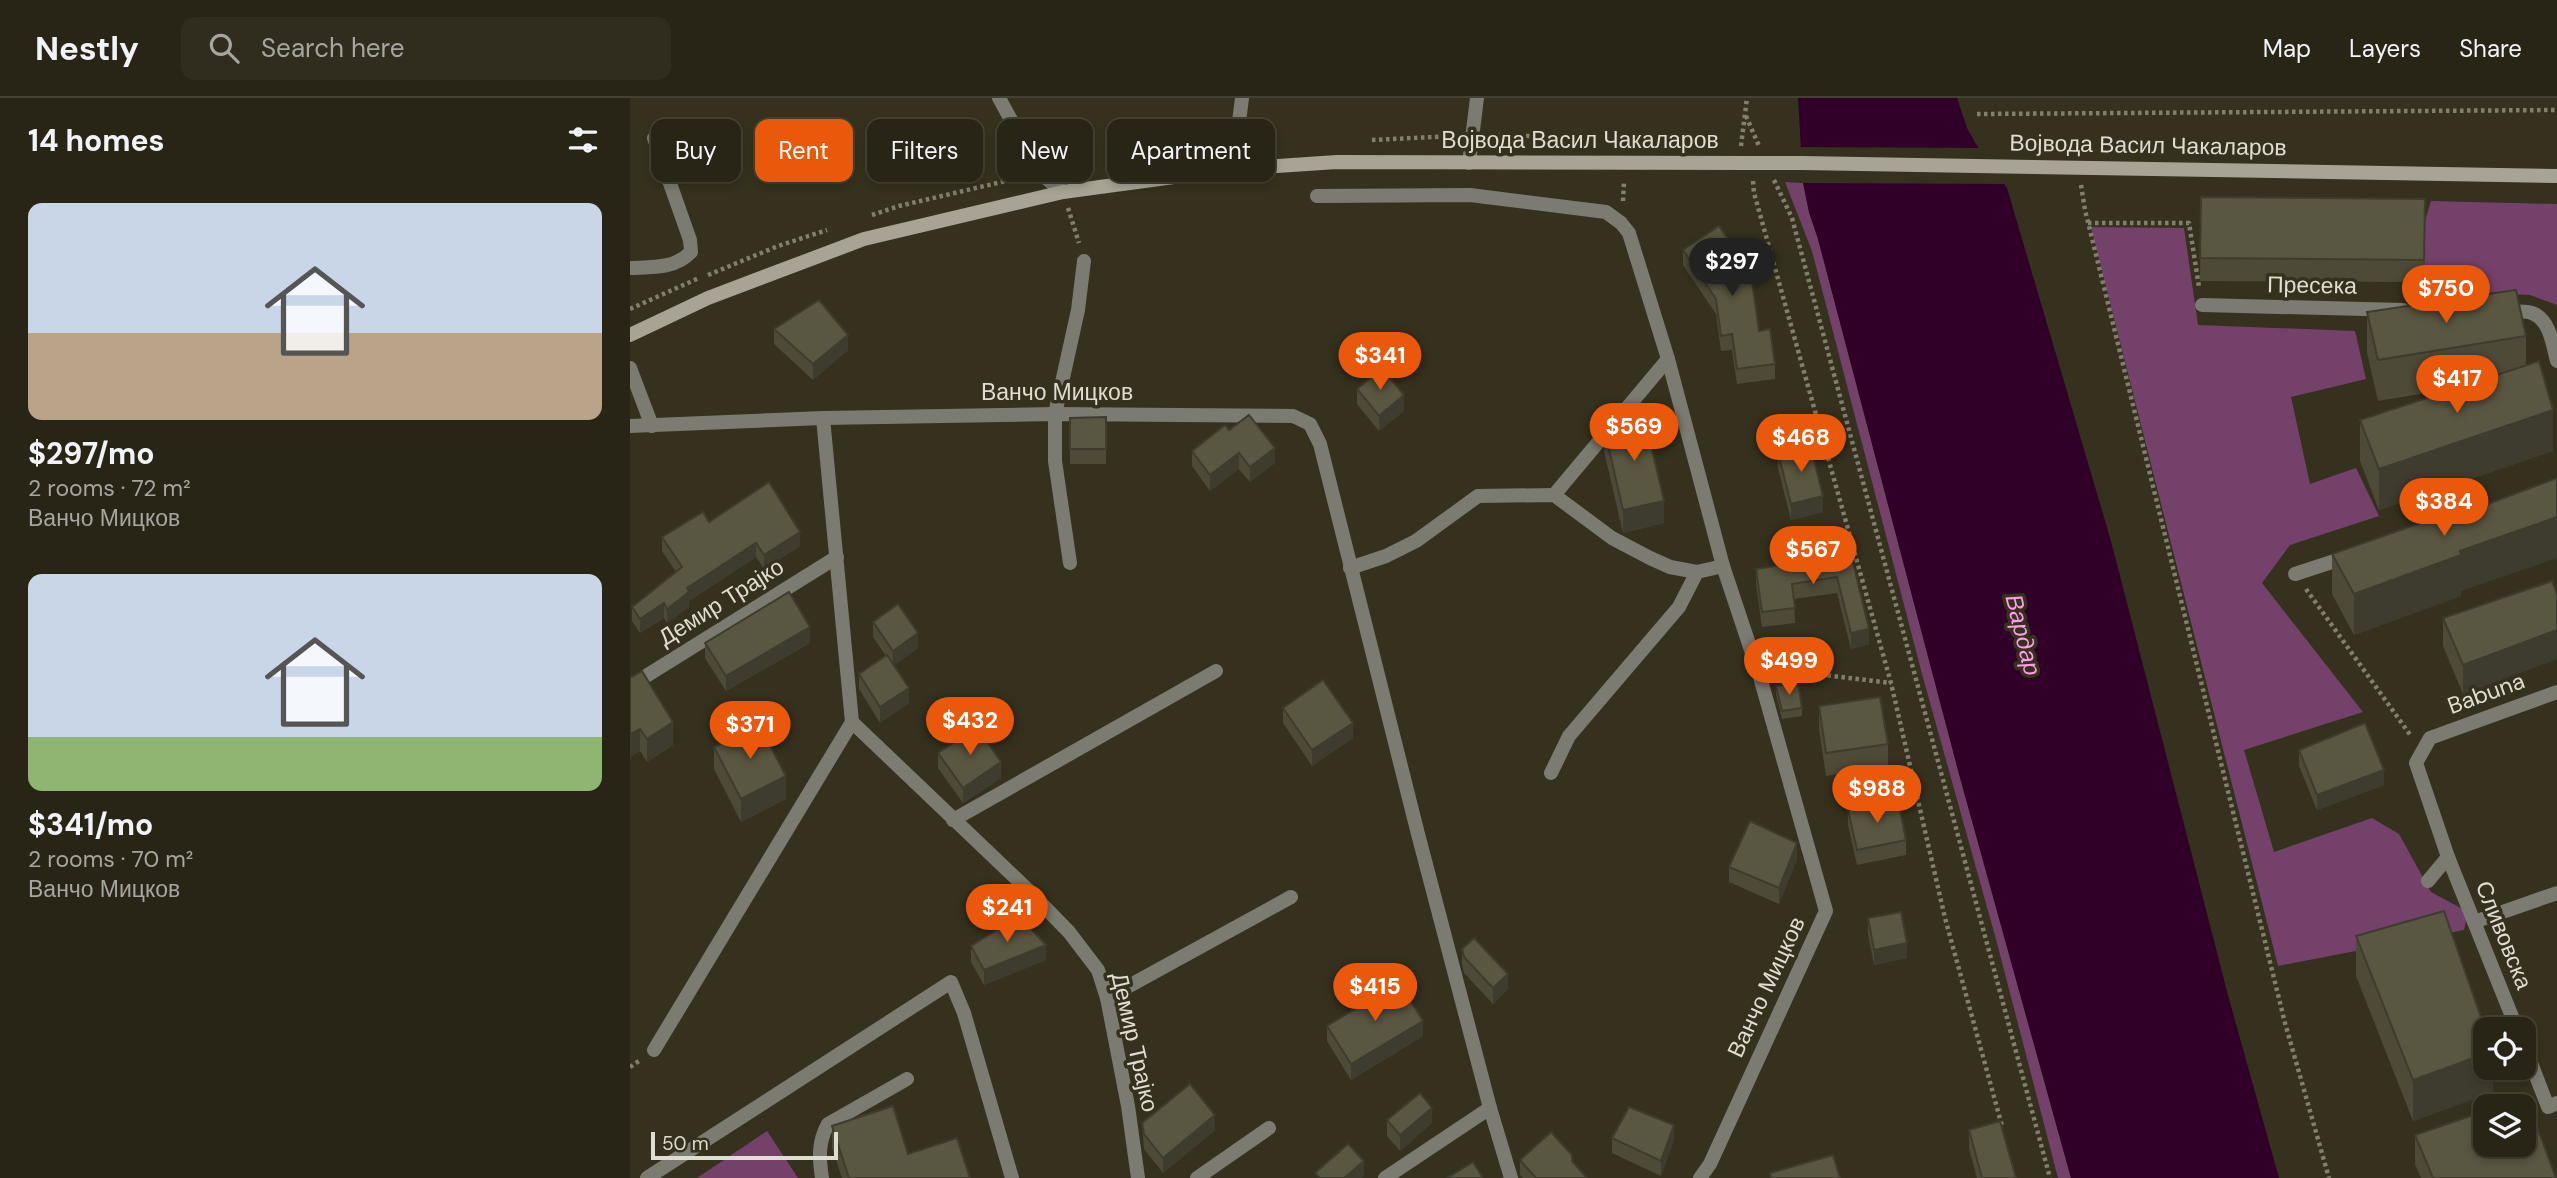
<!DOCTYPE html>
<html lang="en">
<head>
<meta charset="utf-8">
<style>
	body { margin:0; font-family:"DM Sans",sans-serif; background:#302d1f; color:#f1f3f6; height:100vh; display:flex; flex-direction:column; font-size:26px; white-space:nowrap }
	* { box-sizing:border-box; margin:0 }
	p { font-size:23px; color:#a5a5a1 }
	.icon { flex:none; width:38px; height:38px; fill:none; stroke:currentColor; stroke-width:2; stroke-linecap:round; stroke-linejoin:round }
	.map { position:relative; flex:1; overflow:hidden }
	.details { display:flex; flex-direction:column; background:#282516; width:630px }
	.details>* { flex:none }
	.banner { position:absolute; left:21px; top:21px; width:665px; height:63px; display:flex; gap:14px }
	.tools { position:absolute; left:1843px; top:919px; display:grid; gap:14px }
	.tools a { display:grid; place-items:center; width:63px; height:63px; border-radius:14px; background:#282516; box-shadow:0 4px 10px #0003,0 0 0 2px #444235; font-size:35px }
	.scale { position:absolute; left:21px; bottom:18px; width:187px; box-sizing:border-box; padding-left:7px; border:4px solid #dfddd2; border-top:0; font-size:19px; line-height:24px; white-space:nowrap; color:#dfddd2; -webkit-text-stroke:5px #35311e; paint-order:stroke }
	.price { position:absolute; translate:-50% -60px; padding:0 16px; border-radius:24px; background:#ea580c; color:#fff; font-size:23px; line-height:46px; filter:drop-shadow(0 2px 4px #0008) }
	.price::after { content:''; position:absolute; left:50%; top:42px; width:21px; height:16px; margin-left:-10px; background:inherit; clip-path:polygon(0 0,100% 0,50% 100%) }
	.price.selected { background:#222; color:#fff }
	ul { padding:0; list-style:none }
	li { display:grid; align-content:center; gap:14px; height:371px; padding:0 28px }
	li span { display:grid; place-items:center; height:217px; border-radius:14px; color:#555 }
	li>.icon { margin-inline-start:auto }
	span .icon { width:126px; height:126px; fill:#fffc; stroke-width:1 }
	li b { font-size:30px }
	h2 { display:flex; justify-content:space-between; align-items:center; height:84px; padding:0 28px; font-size:30px }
	.pill { padding:0 24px; border-radius:14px; background:#282516; box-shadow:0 4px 10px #0003,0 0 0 2px #444235; font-size:24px; line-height:63px }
	.pill.selected { background:#ea580c; color:#fff }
	header { display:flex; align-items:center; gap:42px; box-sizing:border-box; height:98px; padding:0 35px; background:#282516; border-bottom:2px solid #444235 }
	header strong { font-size:33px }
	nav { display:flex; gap:38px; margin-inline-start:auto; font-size:24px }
	.search { width:490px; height:63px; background:#302d1f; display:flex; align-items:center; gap:18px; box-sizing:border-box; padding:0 24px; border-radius:14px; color:#a5a5a1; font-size:26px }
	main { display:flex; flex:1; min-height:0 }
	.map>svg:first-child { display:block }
	.green { fill:#74416a }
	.water { fill:#300029 }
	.pier { fill:#35311e }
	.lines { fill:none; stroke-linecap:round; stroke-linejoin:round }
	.path { stroke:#827f6f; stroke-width:4.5; stroke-dasharray:3.5 3.5; stroke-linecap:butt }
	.lane { stroke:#7c7b71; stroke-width:14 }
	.street { stroke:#7c7b71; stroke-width:14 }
	.secondary { stroke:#a7a495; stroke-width:14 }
	.secondary-bridge { stroke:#a7a495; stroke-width:14 }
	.wall { fill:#4d4a38 }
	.shaded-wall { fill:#3e3c2e }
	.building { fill:#595641; stroke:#3e3c2e; stroke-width:2 }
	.labels { text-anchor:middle; stroke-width:7; stroke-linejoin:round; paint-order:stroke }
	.street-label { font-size:23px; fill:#dfddd2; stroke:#35311e }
	.water-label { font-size:24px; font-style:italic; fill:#ff9bea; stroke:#35311e }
</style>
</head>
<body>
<header>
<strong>Nestly</strong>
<div class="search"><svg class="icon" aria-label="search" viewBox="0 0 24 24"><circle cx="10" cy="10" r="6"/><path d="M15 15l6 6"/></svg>Search here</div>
<nav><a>Map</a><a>Layers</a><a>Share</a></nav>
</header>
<main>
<section class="details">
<h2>14 homes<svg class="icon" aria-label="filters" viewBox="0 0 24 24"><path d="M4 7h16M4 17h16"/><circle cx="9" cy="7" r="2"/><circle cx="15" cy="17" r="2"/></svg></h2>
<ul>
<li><span style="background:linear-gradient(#c9d6e8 60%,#b9a48a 0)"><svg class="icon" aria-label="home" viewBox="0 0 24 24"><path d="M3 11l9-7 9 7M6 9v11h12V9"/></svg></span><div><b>$297/mo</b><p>2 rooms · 72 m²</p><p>Ванчо Мицков</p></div></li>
<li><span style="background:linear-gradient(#c9d6e8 75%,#8fb573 0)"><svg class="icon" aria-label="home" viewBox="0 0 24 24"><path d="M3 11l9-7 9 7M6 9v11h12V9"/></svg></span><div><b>$341/mo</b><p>2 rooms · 70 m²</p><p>Ванчо Мицков</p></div></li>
</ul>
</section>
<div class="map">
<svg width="1927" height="1080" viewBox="0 0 1927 1080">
	<rect width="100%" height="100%" fill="#35311e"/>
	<g class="green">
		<polygon points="1155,84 1173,85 1179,114 1188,141 1329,676 1441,1080 1428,1080 1367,845 1292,576 1182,153"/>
		<polygon points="1801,103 1927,106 1927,207 1900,197 1799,192 1794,184 1795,123"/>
		<polygon points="1461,129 1554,130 1568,227 1725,233 1736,281 1661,299 1680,386 1726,370 1749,418 1660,447 1632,485 1733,614 1614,652 1644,754 1742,720 1769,736 1801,794 1838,814 1834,832 1648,868"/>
		<polygon points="137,1033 168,1080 67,1080"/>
	</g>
	<polygon class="water" points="1168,0 1327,0 1337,30 1346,46 1377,90 1481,443 1599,901 1649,1080 1441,1080 1329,676 1188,141 1179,114 1173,85"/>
	<polygon class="pier" points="1168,49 1353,50 1379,86 1170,85"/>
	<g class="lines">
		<g class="path">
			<polyline points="1347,16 1927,12"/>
			<polyline points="1116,18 1129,48"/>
			<polyline points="861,37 899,38 921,44"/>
			<polyline points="742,42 824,38"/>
			<polyline points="1111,48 1117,0"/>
			<polyline points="1144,82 1162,120 1420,1080"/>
			<polyline points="1123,83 1124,95 1261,585 1315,820 1372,1028"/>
			<polyline points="1451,87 1455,112 1655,925 1699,1080"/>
			<polyline points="993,103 994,84"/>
			<polyline points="438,110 449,145"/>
			<polyline points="242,117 269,108 393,79"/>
			<polyline points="1458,125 1559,125 1569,189"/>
			<polyline points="78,177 148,148 197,132"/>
			<polyline points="0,211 69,180"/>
			<polyline points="1676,491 1781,638"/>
			<polyline points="1149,577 1169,574 1261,585"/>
			<polyline points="0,969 9,963"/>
		</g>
		<g class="lane">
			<polyline points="924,397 1038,261"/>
			<path d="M192,1080C189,1060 188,1044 198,1026L277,981"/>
		</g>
		<g class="street">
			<polyline points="369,0 410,75 433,94"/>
			<polyline points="839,65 847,0"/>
			<polyline points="603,71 612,0"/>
			<polyline points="687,98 840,97 976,114 991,125 999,135 1038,261 1093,468 1130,579 1196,813 1080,1066 1070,1080"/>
			<path d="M0,170C22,169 45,171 61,154L60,142L24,40"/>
			<polyline points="1572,207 1773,212"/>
			<path d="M1874,214C1882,214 1895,212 1902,215C1920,221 1923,248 1927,263"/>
			<polyline points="0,270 22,328"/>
			<polyline points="193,320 222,624 397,791 439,834 468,872 477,900 498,1008 508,1080"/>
			<polyline points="0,328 193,320 425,316 663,318 680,326 690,346 788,736 860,1010 881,1080"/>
			<polyline points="440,465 425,363 425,316 448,212 454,163"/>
			<polyline points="720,470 756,458 786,443 848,398 924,397 982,440 1020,460 1040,469 1067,474"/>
			<polyline points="1665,476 1720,458"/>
			<polyline points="0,588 207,459"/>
			<polyline points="921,675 939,638 1049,509 1067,474 1093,468"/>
			<polyline points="323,722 586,573"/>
			<polyline points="1818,759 1887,931"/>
			<polyline points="1798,783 1818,759 1786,665 1800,640 1927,594"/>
			<polyline points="1844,824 1927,795"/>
			<polyline points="477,900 661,799"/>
			<polyline points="1894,947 1918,1009 1927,1005"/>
			<polyline points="24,952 222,624"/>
			<polyline points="17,1080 321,884 334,915 382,1080"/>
			<polyline points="567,1080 639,1030"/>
			<polyline points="755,1080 860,1010"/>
		</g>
		<g class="secondary">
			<polyline points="1172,65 1927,78"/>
			<polyline points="0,237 78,200 234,141 433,94 603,71 707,64 1121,65"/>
		</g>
		<polyline class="secondary-bridge" points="1121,65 1172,65"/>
	</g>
	<g class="wall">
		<polygon points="1571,99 1795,101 1794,184 1570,183"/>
		<polygon points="1053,152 1129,233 1145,266 1145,281 1107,286 1102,252 1091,253 1086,216 1053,167"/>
		<polygon points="1737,214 1896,238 1896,267 1923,353 1749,412 1730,363 1730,322 1827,290 1748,303 1737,255"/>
		<polygon points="144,231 218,252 183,282 144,246"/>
		<polygon points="727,291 774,313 749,333 727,306"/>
		<polygon points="476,319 476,366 440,366 440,320"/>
		<polygon points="974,330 1034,425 993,435 974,353"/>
		<polygon points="599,332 645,365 620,384 609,371 580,393 562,368 562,353"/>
		<polygon points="1148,355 1193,414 1161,422 1148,370"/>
		<polygon points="79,424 170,448 134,471 126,459 59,503 59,509 37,525 34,520 10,535 2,523 2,509 46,474 32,453 32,439"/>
		<polygon points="1221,456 1239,546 1221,551 1207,495 1164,501 1165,525 1132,529 1126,486 1126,471 1177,467"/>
		<polygon points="1702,456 1831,493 1831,498 1724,537 1702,496"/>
		<polygon points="1927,496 1927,561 1833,596 1813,548 1813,520"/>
		<polygon points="243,524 288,550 264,567 279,605 250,625 229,591 229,576 256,558 243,539"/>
		<polygon points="75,545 180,545 96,593 75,560"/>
		<polygon points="0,580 43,647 17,664 10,653 0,659"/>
		<polygon points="1146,588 1172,610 1172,618 1152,621 1146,596"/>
		<polygon points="1189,608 1258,646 1258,668 1196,678 1189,631"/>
		<polygon points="653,610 723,640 682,668 653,625"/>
		<polygon points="84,649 156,701 111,724 84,671"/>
		<polygon points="1669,652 1754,687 1687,712 1669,668"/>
		<polygon points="308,655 371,680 333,705 308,670"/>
		<polygon points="1218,712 1276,742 1276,757 1227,767 1218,727"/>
		<polygon points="1167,761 1149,806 1099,784 1099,769"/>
		<polygon points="1238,820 1277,860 1244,867 1238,836"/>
		<polygon points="1726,838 1863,970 1863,994 1783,1023 1726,878"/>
		<polygon points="341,848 416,862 354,887 341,864"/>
		<polygon points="832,851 878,891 863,906 834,875 832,866"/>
		<polygon points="697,928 793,938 721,982 697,943"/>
		<polygon points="757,1022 802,1025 770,1053 757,1038"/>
		<polygon points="512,1025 585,1032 533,1075 514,1051"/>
		<polygon points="202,1028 278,1056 340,1080 212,1080 202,1050"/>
		<polygon points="1339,1032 1386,1080 1347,1080 1339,1051"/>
		<polygon points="1785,1037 1926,1080 1791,1080 1785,1066"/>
		<polygon points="982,1040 1044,1042 1031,1078 982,1055"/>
		<polygon points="890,1062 942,1063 957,1080 893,1080 890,1077"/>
	</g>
	<g class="shaded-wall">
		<polygon points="218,237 218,252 183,282 183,266"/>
		<polygon points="774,297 774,313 749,333 749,318"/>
		<polygon points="1923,312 1923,353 1749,412 1749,371"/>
		<polygon points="645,350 645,365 620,384 620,369"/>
		<polygon points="609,355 609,371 580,393 580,377"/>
		<polygon points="1193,398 1193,414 1161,422 1161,406"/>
		<polygon points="1034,403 1034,425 993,435 993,412"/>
		<polygon points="1927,419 1927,460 1831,493 1831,498 1724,537 1724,496 1830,453"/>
		<polygon points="170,434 170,448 134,471 134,457"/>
		<polygon points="126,445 126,459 59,503 59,509 37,525 37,511 57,490"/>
		<polygon points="34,505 34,520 10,535 10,521"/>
		<polygon points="180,529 180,545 96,593 96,578"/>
		<polygon points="1239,531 1239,546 1221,551 1221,535"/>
		<polygon points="1927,532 1927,561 1833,596 1833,567"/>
		<polygon points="288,535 288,550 263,568 263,553"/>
		<polygon points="279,590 279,605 250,625 250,609"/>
		<polygon points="43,624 43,647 17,664 17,641"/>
		<polygon points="723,625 723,640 682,668 682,652"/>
		<polygon points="10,631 10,653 0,659 0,636"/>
		<polygon points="371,664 371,680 333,705 333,690"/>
		<polygon points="1754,672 1754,687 1687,712 1687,697"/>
		<polygon points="156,678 156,701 111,724 111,701"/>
		<polygon points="1167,745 1167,761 1149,806 1149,790"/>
		<polygon points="1277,845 1277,860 1244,867 1244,852"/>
		<polygon points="416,847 416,862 354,887 354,872"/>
		<polygon points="878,876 878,891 863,906 863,890"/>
		<polygon points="793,923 793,938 721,982 721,966"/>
		<polygon points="1855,956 1855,970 1863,970 1863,994 1783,1023 1783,982"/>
		<polygon points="802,1010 802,1025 770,1053 770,1037"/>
		<polygon points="585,1017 585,1032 533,1075 533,1060"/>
		<polygon points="1044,1027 1044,1042 1031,1078 1031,1063"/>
		<polygon points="734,1063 734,1078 732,1080 714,1080"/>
	</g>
	<g class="building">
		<polygon points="1571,99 1795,101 1794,162 1570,160"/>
		<polygon points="1089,128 1121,176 1129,233 1140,231 1145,266 1107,271 1102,236 1091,238 1086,201 1053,152"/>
		<polygon points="1886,192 1896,238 1748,262 1737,214"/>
		<polygon points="189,202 218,237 183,266 144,231"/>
		<polygon points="1909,263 1923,312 1749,371 1730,322"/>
		<polygon points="752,270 774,297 749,318 727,291"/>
		<polygon points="619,317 645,350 620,369 609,355 580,377 562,353 595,327 599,332"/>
		<polygon points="1014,317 1034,403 993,412 974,330 977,327"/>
		<polygon points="476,319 476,351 440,351 440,320"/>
		<polygon points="1180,346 1193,398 1161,406 1148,355"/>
		<polygon points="1927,380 1927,419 1830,453 1831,457 1724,496 1702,456 1816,416 1818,421"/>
		<polygon points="139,384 170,434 134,457 126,445 57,490 59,494 37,511 34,505 10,521 2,509 52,469 32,439 73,414 79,424"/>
		<polygon points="1221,456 1239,531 1221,535 1207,479 1162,486 1165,510 1132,514 1126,471 1176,463 1177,467"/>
		<polygon points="1922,483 1927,496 1927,532 1833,567 1813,520"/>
		<polygon points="159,494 180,529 96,578 75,545"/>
		<polygon points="268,506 288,535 263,553 243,524"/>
		<polygon points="257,557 279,590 250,609 229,576"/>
		<polygon points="12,573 43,624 17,641 10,631 0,636 0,580"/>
		<polygon points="693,582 723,625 682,652 653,610"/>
		<polygon points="1168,585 1172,610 1152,613 1146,588"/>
		<polygon points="1250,599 1258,646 1196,655 1189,608"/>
		<polygon points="1735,625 1754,672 1687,697 1669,652"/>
		<polygon points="129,626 156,678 111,701 84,649"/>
		<polygon points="347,629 371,664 333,690 308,655"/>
		<polygon points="1268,702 1276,742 1227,752 1218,712"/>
		<polygon points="1120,723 1167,745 1149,790 1099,769"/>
		<polygon points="1814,813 1855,931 1855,956 1783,982 1726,838"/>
		<polygon points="1271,814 1277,845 1244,852 1238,820"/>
		<polygon points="389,818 416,847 354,872 341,848"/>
		<polygon points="844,840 878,876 863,890 834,859 832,851"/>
		<polygon points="769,884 793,923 721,966 697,928"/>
		<polygon points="560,986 585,1017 533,1060 514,1036 512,1025"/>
		<polygon points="790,995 802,1010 770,1037 757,1022"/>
		<polygon points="1896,999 1926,1080 1803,1080 1785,1037 1855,1013 1855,1046 1894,1046 1894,1008 1869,1008"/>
		<polygon points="263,1008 278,1056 327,1040 340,1080 219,1080 202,1028"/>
		<polygon points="999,1009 1044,1027 1031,1063 982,1040"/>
		<polygon points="1370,1023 1386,1080 1352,1080 1339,1032"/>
		<polygon points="921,1034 942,1057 942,1063 957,1080 906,1080 890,1062"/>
		<polygon points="718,1046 734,1063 714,1080 690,1080 685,1075"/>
		<polygon points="1203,1057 1210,1080 1141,1080 1140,1075"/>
		<polygon points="843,1064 853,1080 817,1080"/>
	</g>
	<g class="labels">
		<g class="street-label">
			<text x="950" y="50">Војвода Васил Чакаларов</text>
			<text transform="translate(1518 47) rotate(1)" y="8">Војвода Васил Чакаларов</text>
			<text transform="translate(1682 187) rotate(1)" y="8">Пресека</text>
			<text x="427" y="302">Ванчо Мицков</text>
			<text transform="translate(91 504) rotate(-32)" y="8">Демир Трајко</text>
			<text transform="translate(1856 595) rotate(-20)" y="8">Babuna</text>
			<text transform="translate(1874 837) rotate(68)" y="8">Сливовска</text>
			<text transform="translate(1136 889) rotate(-65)" y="8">Ванчо Мицков</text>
			<text transform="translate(505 944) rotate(77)" y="8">Демир Трајко</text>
		</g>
		<g class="water-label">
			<text transform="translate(1393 537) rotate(76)" y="8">Вардар</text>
		</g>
	</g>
</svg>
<div class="tools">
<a><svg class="icon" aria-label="locate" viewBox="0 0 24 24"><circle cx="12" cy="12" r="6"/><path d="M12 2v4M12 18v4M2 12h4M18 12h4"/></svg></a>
<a><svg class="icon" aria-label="layers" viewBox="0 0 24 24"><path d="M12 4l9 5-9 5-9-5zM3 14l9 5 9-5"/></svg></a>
</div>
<div class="scale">50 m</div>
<b class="price selected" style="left:1102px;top:200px">$297</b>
<b class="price" style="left:1816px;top:227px">$750</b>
<b class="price" style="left:750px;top:294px">$341</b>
<b class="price" style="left:1827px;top:317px">$417</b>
<b class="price" style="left:1004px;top:365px">$569</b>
<b class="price" style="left:1171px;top:376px">$468</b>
<b class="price" style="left:1814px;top:440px">$384</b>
<b class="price" style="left:1183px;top:488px">$567</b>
<b class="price" style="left:1159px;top:599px">$499</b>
<b class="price" style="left:340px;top:659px">$432</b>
<b class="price" style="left:120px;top:663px">$371</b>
<b class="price" style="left:1247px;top:727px">$988</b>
<b class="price" style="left:377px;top:846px">$241</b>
<b class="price" style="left:745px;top:925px">$415</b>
<div class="banner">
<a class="pill">Buy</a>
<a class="pill selected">Rent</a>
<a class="pill">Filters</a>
<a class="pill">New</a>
<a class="pill">Apartment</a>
</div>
</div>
</main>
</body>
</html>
